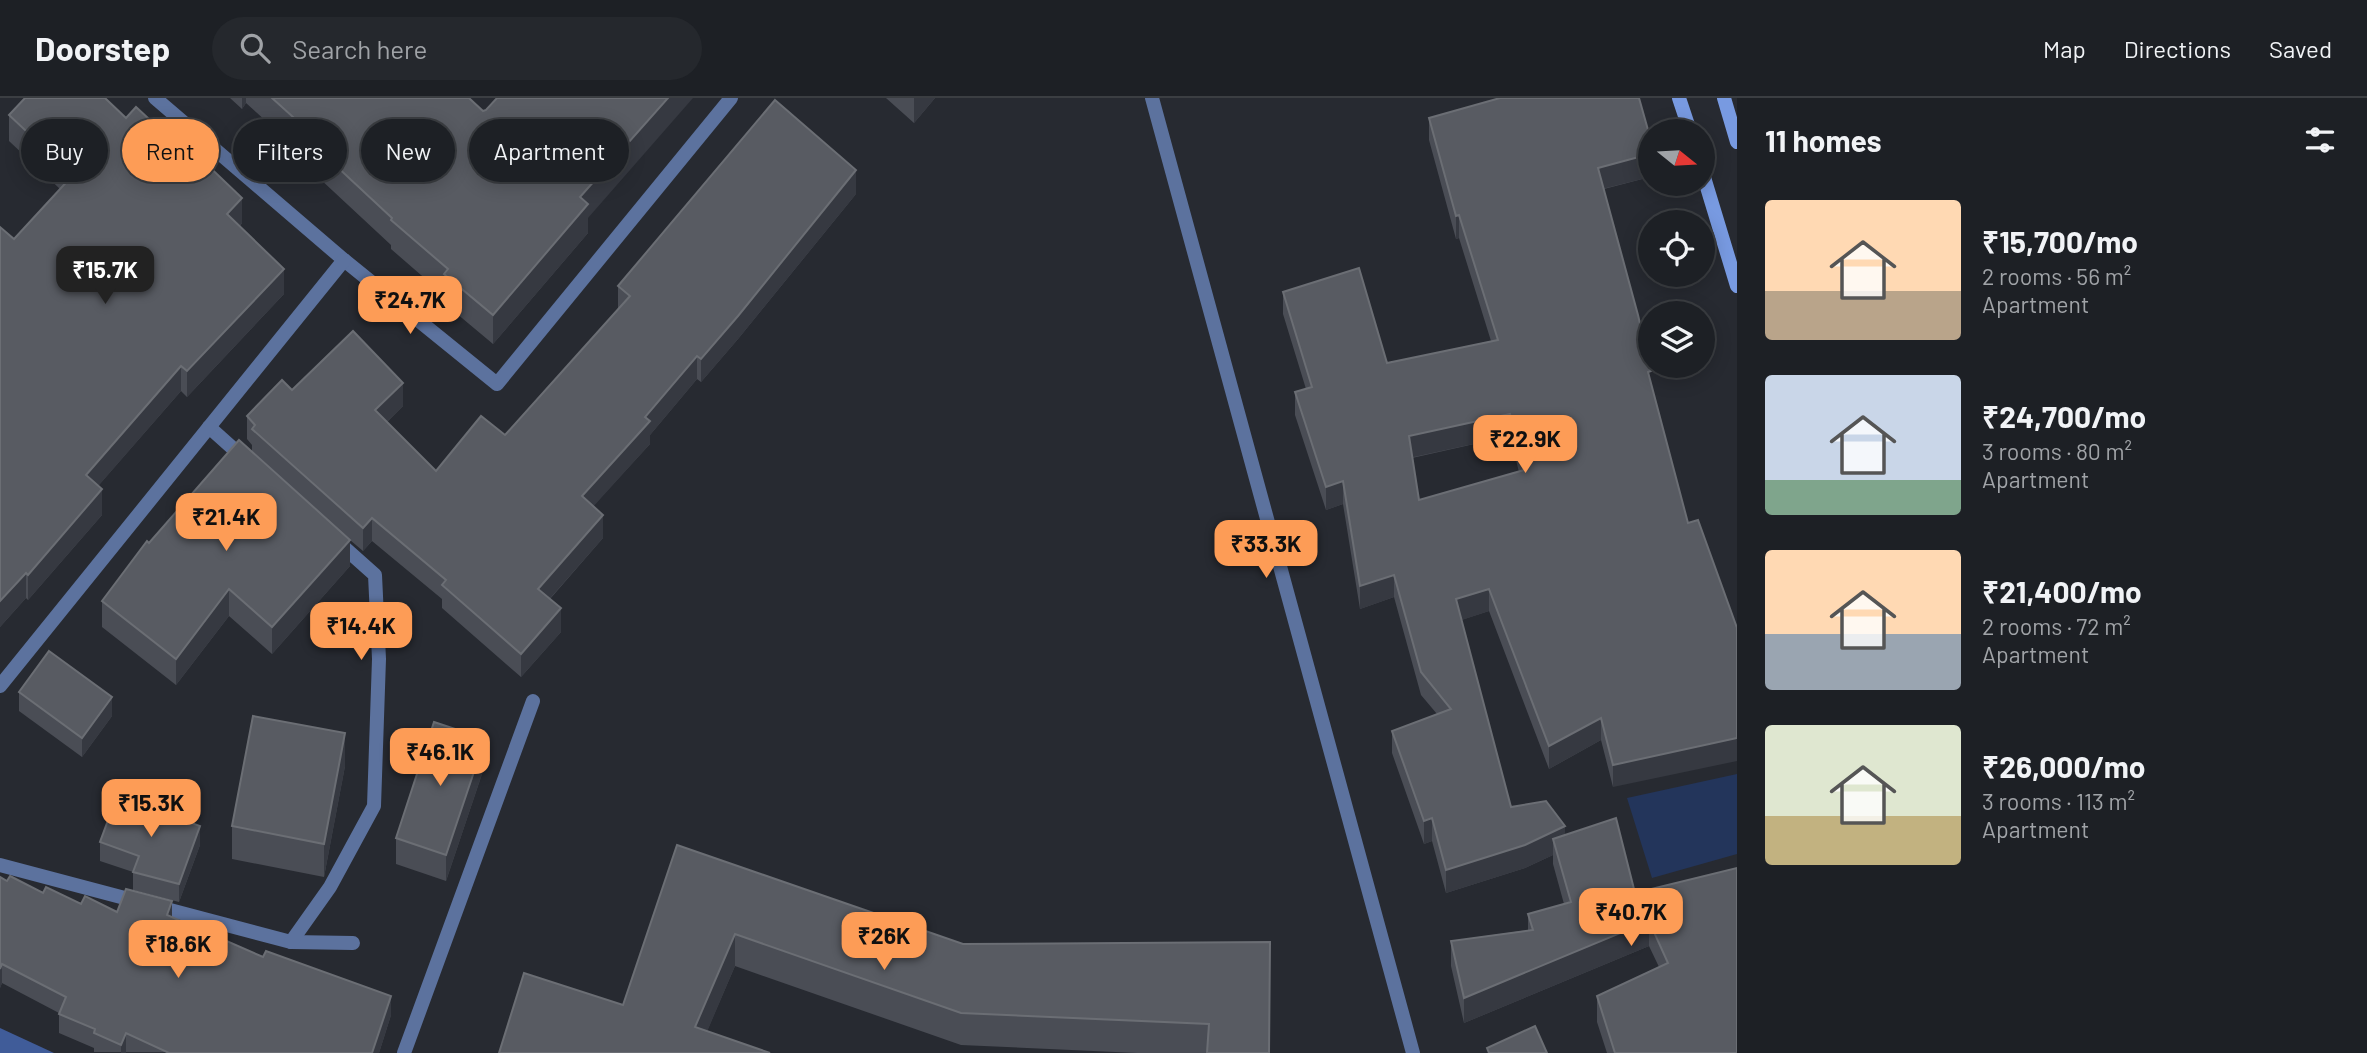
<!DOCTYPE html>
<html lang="en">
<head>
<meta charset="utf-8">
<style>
	body { margin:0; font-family:Barlow,sans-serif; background:#25282d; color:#f1f3f6; height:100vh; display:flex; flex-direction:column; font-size:26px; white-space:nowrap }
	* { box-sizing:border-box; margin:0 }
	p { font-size:23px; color:#a0a3a7 }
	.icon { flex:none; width:38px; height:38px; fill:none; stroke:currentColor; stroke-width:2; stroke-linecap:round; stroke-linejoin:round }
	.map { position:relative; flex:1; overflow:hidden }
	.panel { display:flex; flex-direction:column; background:#1d2025; width:630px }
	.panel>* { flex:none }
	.guide { position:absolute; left:21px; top:21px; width:665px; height:63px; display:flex; gap:14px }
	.needle { width:46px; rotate:108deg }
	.fabs { position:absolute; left:1638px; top:21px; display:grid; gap:14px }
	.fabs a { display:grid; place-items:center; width:77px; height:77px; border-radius:50%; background:#1d2025; box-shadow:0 4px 18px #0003,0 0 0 2px #3b3e42; font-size:35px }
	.price { position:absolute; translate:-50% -60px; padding:0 16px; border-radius:14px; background:#fd9c56; color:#111; font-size:23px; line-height:46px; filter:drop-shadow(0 2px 4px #0008) }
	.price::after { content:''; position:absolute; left:50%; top:42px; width:21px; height:16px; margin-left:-10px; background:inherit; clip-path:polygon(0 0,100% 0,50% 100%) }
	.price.selected { background:#222; color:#fff }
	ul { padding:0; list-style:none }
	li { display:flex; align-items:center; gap:21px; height:175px; padding:0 28px }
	li span { display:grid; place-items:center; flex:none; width:196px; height:140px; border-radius:7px; color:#555 }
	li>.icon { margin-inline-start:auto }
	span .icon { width:84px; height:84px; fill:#fffc; stroke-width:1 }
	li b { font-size:30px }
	h2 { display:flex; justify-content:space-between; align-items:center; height:84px; padding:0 28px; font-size:30px }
	.tag { padding:0 24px; border-radius:32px; background:#1d2025; box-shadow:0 4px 18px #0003,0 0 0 2px #3b3e42; font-size:24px; line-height:63px }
	.tag.selected { background:#fd9c56; color:#111 }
	header { display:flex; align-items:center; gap:42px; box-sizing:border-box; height:98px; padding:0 35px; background:#1d2025; border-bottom:2px solid #3b3e42 }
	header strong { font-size:33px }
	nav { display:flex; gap:38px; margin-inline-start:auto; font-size:24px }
	.search { width:490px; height:63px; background:#25282d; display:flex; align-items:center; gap:18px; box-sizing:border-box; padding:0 24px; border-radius:38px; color:#a0a3a7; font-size:26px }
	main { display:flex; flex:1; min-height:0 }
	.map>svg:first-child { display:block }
	.green { fill:#23355b }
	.forest { fill:#405c99 }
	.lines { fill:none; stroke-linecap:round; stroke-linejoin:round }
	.service { stroke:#5c729e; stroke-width:14 }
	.minor { stroke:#5c729e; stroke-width:14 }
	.secondary { stroke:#789ae1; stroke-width:14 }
	.wall { fill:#4a4d55; fill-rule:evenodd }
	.shaded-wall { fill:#363941 }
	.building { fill:#585b62; stroke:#6b6e74; stroke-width:2; fill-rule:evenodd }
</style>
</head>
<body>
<header>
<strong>Doorstep</strong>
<div class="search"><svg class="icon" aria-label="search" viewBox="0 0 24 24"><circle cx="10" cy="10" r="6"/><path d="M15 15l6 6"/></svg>Search here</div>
<nav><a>Map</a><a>Directions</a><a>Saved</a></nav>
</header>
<main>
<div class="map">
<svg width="1737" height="955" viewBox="0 0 1737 955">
	<rect width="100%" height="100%" fill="#272a31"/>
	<polygon class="green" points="1737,676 1737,756 1652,780 1627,700"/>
	<polygon class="forest" points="0,930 54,955 0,955"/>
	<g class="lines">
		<polyline class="service" points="404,955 533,603"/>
		<g class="minor">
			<polyline points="155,0 344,162 497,286 731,0"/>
			<polyline points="1152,0 1413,955"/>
			<polyline points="209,329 247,363"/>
			<polyline points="0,588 344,162"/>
			<polyline points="0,767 291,844 353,845"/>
			<polyline points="291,844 330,789 374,708 379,561 375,477 338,444"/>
		</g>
		<g class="secondary">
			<polyline points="1679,0 1690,33"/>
			<polyline points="1724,0 1737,44"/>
			<polyline points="1703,76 1737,188"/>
		</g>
	</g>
	<g class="wall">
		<polygon points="230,0 469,0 588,120 588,135 493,246 444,205 444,197 391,151 391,147 319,80 319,71 246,5 242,11"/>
		<polygon points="886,0 935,0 914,25"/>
		<polygon points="9,17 242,125 240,128 284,196 187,299 181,293 98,388 102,417 28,502 26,500 0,529 0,129 14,141 60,91 9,43"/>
		<path d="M1429,20L1650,39V79L1604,91L1638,217L1613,689L1601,642L1549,671L1489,513L1461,522L1511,709L1565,737L1635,795L1737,955H1607L1597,924V898L1659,869L1649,848L1464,925L1451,868V843L1528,832V816L1564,806L1553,766V757L1525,770L1446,795L1432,743L1424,746L1392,655V633L1437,616L1421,597L1394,499L1360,511L1343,406L1326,412L1295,317V294L1306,291L1283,216V194L1387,265L1491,243L1459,140L1456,141L1429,42ZM1510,338L1519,374L1419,402L1412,360Z"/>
		<polygon points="856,96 738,241 701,284 697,281 650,337 650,346 593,408 603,440 550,501 561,534 521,579 442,510 442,501 372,443 363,453 350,442 350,468 272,556 229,518 176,587 102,529 102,503 149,445 252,354 252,347 247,341 247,318 292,292 403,308 387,324 436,373 505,337 618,211 618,188"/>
		<polygon points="19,594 112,618 82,659 19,613"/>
		<polygon points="485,667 446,783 396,766 396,740"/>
		<polygon points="345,668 324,779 232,761 232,728"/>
		<polygon points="100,744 200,747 179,804 133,792 133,774 100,763"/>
		<polygon points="677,747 963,846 1270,844 1269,955 1137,955 961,947 735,868 707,933 623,907"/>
		<polygon points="0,779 7,783 43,795 117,814 172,820 391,917 379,955 94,954 94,950 59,935 59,915 2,885 0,890"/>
	</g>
	<g class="shaded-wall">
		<polygon points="242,0 246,0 246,5 242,11"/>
		<polygon points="668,0 693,0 588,120 588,135 493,246 493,217 580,99"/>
		<polygon points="914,0 935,0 914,25"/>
		<polygon points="1650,56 1650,79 1598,92 1598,70"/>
		<polygon points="856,72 856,96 738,241 701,284 701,261"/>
		<polygon points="242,100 242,125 227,141 227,116"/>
		<polygon points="1459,117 1459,140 1456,141 1456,118"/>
		<polygon points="284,171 284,196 187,299 187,273"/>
		<polygon points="697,258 697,281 650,337 650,346 582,421 582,398 645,319"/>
		<polygon points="181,268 181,293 86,402 86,377"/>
		<polygon points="403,285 403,308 375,335 375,312"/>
		<polygon points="1510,316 1510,338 1409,360 1409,338"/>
		<polygon points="1343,383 1343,406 1326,412 1326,389"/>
		<polygon points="102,391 102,417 28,502 28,477"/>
		<polygon points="603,417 603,440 538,514 538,491"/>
		<polygon points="372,420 372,443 363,453 363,430"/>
		<polygon points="350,442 350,468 272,556 272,529"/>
		<polygon points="26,475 26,500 0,529 0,503"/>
		<polygon points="1394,477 1394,499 1360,511 1360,488"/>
		<polygon points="229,491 229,518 176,587 176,561"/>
		<polygon points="1489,491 1489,513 1456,524 1456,501"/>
		<polygon points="561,510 561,534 521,579 521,556"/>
		<polygon points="112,599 112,618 82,659 82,640"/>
		<polygon points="1601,620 1601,642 1549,671 1549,648"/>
		<polygon points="345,635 345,668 324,779 324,746"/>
		<polygon points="1737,640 1737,663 1613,689 1613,667"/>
		<polygon points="485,641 485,667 446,783 446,757"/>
		<polygon points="1432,720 1432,743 1424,746 1424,723"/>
		<polygon points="200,728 200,747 179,804 179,786"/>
		<polygon points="1565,728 1565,750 1553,741 1553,757 1525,770 1446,795 1446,772"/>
		<polygon points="172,803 172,823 167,817"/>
		<polygon points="1649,823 1649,848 1464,925 1464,900"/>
		<polygon points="735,836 735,868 698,955 695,929"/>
		<polygon points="2,866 2,885 0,890 0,871"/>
		<polygon points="391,898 391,917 379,955 372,955"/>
		<polygon points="126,935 126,955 121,955 121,947"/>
	</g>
	<g class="building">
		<polygon points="25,0 105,0 126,20 136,9 191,60 196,56 242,100 227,116 284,171 187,273 181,268 86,377 102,391 28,477 26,475 0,503 0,129 14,141 73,77 9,17"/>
		<polygon points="272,0 469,0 483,13 486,12 497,0 668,0 580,99 588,106 493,217 444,176 448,171 391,122 392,120 319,52 324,47"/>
		<path d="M1500,0H1639L1650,39V56L1598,70L1638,217L1651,273L1648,274L1688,425L1698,422L1737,530V640L1613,667L1601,620L1549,648L1489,491L1456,501L1511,709L1546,703L1565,728L1525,747L1446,772L1432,720L1424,723L1392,633L1451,611L1421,574L1394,477L1360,488L1343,383L1326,389L1295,294L1312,289L1283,194L1359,170L1387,265L1498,242L1459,117L1456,118L1429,20ZM1510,316L1524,372L1419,402L1409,338Z"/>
		<polygon points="775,2 856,72 738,218 701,261 697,258 645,319 650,323 582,398 603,417 538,491 561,510 521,556 442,487 446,482 372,420 363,430 252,331 255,327 247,318 282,282 292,292 353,233 403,285 375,312 436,373 481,318 505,337 630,198 618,188"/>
		<polygon points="239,342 350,442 272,529 229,491 176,561 102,503 147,443 149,445"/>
		<polygon points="49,553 112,599 82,640 19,594"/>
		<polygon points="253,618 345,635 324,746 232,728"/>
		<polygon points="434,624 485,641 446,757 396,740"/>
		<polygon points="117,698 200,728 179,786 133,774 139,758 100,744"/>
		<polygon points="1616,720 1635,795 1737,770 1737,955 1615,955 1597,898 1668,865 1649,823 1464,900 1451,843 1533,832 1528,816 1571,804 1553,741"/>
		<polygon points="677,747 963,846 1270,844 1269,955 1207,955 1209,926 961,915 735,836 695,929 770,955 499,955 524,875 623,907"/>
		<polygon points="10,778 43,795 46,789 81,806 85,798 117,814 126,791 172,803 167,817 263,859 266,853 391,898 372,955 169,955 126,935 121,947 94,935 95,931 59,916 66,899 2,866 0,871 0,779 7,783"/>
		<polygon points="1535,928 1547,955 1489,955 1487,950"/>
	</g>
</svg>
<div class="fabs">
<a><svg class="needle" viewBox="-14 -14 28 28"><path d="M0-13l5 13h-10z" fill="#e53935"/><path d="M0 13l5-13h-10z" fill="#a0a3a7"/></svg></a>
<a><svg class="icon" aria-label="locate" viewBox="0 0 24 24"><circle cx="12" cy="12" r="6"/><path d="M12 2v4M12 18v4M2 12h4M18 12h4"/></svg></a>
<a><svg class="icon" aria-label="layers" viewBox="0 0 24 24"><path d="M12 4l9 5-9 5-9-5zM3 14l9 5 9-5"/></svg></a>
</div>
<b class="price selected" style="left:105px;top:208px">₹15.7K</b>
<b class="price" style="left:410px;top:238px">₹24.7K</b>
<b class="price" style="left:1525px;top:377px">₹22.9K</b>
<b class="price" style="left:226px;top:455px">₹21.4K</b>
<b class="price" style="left:1266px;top:482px">₹33.3K</b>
<b class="price" style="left:361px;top:564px">₹14.4K</b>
<b class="price" style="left:440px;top:690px">₹46.1K</b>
<b class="price" style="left:151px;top:741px">₹15.3K</b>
<b class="price" style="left:1631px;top:850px">₹40.7K</b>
<b class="price" style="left:884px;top:874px">₹26K</b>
<b class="price" style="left:178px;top:882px">₹18.6K</b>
<div class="guide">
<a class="tag">Buy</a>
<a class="tag selected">Rent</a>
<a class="tag">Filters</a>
<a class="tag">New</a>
<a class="tag">Apartment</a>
</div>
</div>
<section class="panel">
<h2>11 homes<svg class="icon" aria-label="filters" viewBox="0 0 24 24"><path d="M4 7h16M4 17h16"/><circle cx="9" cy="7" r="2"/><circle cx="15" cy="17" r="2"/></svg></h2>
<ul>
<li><span style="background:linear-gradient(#ffd9b3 65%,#b9a48a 0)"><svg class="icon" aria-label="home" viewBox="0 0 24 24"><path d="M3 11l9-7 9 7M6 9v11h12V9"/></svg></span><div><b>₹15,700/mo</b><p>2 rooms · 56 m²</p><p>Apartment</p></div></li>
<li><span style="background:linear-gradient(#c9d6e8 75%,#7fa58c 0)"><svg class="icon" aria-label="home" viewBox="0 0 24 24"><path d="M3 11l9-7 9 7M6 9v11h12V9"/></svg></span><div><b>₹24,700/mo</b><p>3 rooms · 80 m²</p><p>Apartment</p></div></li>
<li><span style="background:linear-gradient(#ffd9b3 60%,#9aa5b1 0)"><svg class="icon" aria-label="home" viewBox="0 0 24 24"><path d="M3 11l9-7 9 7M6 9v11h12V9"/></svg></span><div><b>₹21,400/mo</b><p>2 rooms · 72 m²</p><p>Apartment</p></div></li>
<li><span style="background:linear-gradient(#dfe7d0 65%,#c2b280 0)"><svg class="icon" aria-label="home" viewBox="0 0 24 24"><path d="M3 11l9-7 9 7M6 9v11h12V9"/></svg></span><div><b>₹26,000/mo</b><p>3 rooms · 113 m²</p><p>Apartment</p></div></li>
</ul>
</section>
</main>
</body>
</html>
